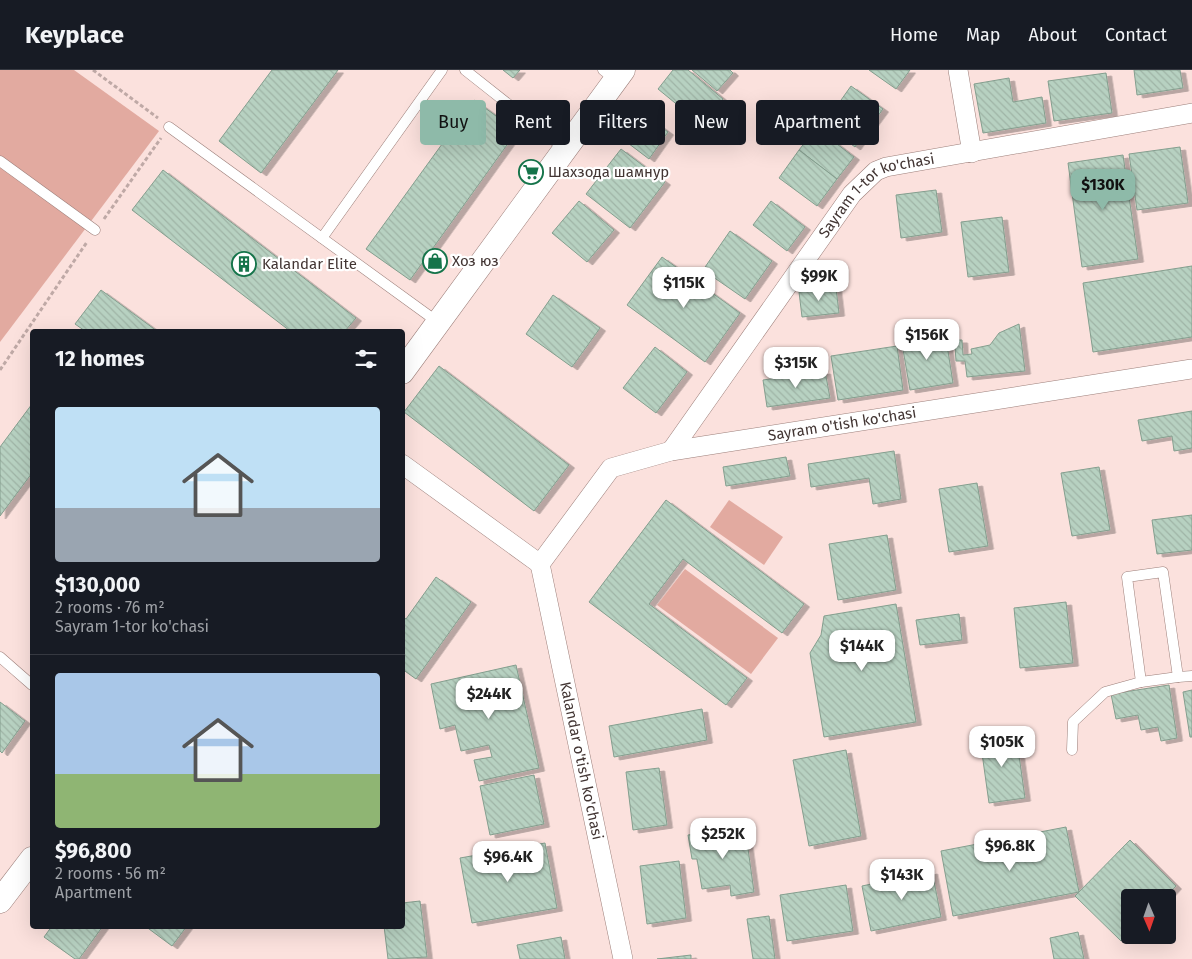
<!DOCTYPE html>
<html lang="en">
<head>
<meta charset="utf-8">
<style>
	body { margin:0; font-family:"Fira Sans",sans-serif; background:#242831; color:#f1f3f6; height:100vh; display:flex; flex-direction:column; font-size:19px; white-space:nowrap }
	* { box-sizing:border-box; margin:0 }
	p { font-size:16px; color:#9ea1a6 }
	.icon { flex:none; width:28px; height:28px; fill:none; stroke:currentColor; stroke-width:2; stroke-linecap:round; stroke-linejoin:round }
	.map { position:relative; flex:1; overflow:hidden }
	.drawer { position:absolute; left:30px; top:259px; width:375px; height:600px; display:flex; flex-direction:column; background:#171b24; border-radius:5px; box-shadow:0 5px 20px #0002 }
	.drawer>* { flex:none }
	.hud { position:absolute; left:420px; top:30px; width:475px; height:45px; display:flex; gap:10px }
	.needle { width:32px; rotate:178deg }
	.fabs { position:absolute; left:1121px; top:819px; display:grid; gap:10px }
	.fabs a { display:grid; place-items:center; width:55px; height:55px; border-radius:5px; background:#171b24; box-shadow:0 5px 20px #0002; font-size:25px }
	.price { position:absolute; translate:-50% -42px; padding:0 11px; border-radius:10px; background:#fff; color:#222; font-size:16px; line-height:32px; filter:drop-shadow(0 1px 2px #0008) }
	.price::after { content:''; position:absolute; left:50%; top:30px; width:15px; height:11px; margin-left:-8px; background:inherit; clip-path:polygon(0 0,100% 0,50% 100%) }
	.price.active { background:#8ebaa9; color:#111 }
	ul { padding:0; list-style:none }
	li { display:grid; align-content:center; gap:10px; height:265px; padding:0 25px }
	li+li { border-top:1px solid #363941 }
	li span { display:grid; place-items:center; height:155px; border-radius:5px; color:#555 }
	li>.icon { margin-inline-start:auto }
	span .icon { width:90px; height:90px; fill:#fffc; stroke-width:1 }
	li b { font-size:21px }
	h2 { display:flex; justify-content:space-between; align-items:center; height:60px; padding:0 25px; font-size:21px }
	.tag { padding:0 18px; border-radius:5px; background:#171b24; box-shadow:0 5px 20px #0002; font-size:18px; line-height:45px }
	.tag.active { background:#8ebaa9; color:#111 }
	header { display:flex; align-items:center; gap:30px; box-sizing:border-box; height:70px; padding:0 25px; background:#171b24; border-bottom:1px solid #363941 }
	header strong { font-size:24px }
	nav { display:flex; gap:28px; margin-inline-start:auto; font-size:18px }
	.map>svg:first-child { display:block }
	.park { fill:#e2aaa0 }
	.building { fill:url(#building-back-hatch); stroke:#849e8e; filter:url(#shadow) }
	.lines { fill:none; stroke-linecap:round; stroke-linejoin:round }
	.service-casing { stroke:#9c7f7a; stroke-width:11 }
	.minor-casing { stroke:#9c7f7a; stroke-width:20 }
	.tertiary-casing { stroke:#9c7f7a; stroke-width:25 }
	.path { stroke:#bfa9a6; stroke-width:3; stroke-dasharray:4 2.5; stroke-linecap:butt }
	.service { stroke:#fff; stroke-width:10 }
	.minor { stroke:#fff; stroke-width:19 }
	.tertiary { stroke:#fff; stroke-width:24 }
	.labels { text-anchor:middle; stroke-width:4.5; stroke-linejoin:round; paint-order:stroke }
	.poi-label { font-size:15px; fill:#423533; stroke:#fff; text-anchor:start }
	.street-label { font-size:15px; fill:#423533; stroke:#fff }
</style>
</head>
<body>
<header>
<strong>Keyplace</strong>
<nav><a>Home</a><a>Map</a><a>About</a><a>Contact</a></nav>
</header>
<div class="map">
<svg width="1192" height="889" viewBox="0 0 1192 889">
	<defs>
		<pattern id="building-back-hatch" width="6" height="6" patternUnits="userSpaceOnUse" patternTransform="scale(1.25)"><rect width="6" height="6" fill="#b7d1c1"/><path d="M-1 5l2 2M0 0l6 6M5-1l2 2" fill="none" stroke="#9fb4a6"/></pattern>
		<filter id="shadow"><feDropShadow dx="5.5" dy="3" stdDeviation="0" flood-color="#0004"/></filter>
	</defs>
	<rect width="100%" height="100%" fill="#fbe1dd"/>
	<g class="park">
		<polygon points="0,0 74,0 159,61 0,272"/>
		<polygon points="729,430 783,467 764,495 710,457"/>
		<polygon points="685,499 778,568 751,604 657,535"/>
	</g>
	<g class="building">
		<polygon points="272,0 338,0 261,103 219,71"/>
		<polygon points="503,0 520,0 513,8"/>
		<polygon points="673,0 688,0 723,29 702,55 658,19"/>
		<polygon points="692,0 730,0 733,3 717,21"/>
		<polygon points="869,0 910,0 896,19"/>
		<polygon points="1134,0 1180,0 1183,18 1137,25"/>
		<polygon points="1106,3 1112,43 1054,51 1048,11"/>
		<polygon points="1009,8 1013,32 1042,27 1046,53 983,63 974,14"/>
		<polygon points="851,16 883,39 855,77 824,54"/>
		<polygon points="474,30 517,61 410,210 366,179"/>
		<polygon points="636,38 668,62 649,89 616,64"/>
		<polygon points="816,58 854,87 837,109 799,80"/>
		<polygon points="1180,77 1188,133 1137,140 1129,84"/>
		<polygon points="621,79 665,112 630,158 586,124"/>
		<polygon points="799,80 837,109 817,136 779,108"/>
		<polygon points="1123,85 1138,189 1082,197 1068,93"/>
		<polygon points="163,100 356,248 345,261 290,261 132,140"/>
		<polygon points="936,120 942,162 901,168 896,125"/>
		<polygon points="579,131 614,160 587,192 552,163"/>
		<polygon points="771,131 805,157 787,181 753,155"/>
		<polygon points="1002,147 1009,202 968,207 961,152"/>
		<polygon points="730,161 772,191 745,229 703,200"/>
		<polygon points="662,187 740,243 705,292 627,235"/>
		<polygon points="1192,196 1192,267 1093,282 1083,213"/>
		<polygon points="836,218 839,243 802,247 799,222"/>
		<polygon points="101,220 157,261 85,261 75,254"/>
		<polygon points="553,225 600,258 572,297 526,264"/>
		<polygon points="1019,254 1025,301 967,307 965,291 956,291 955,277 951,277 951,270 962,270 963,285 972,284 971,279 990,275 999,263"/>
		<polygon points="945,262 953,313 910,320 901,268"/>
		<polygon points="897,276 903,320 838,330 831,286"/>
		<polygon points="655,277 687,302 656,343 623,318"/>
		<polygon points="439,296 569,395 534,441 404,342"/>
		<polygon points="825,301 830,328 767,337 763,310"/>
		<polygon points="32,334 32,403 0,446 0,377"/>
		<polygon points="1192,341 1192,378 1174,381 1172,366 1142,371 1138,350"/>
		<polygon points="894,381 901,429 873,434 869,408 811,417 808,394"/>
		<polygon points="786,387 790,406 726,416 723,397"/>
		<polygon points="1099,397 1110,460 1072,466 1061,403"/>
		<polygon points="977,413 988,476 949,482 939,419"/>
		<polygon points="666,430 804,534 782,563 683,489 649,534 747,608 726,635 589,532"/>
		<polygon points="1192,445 1192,480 1157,484 1152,450"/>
		<polygon points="887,465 896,520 838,530 829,474"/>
		<polygon points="436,507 471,532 416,609 402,599 402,546 406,549"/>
		<polygon points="1066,532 1073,593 1020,598 1014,538"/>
		<polygon points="896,534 916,652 824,667 810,583 821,565 824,546"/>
		<polygon points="959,544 962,570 920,575 916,550"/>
		<polygon points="516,595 539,698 479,711 474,690 492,687 489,675 461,681 455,655 440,659 431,614"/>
		<polygon points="1169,615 1177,668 1161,671 1158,657 1141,660 1138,645 1116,649 1111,624"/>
		<polygon points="1192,620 1192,667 1190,667 1183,622"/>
		<polygon points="0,632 25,651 2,683 0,681"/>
		<polygon points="702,639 707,670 614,687 609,656"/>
		<polygon points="1016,664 1025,728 989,733 980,669"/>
		<polygon points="846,680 861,766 809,776 793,690"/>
		<polygon points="659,698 667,755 633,760 626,702"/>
		<polygon points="534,705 544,754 490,765 480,716"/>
		<polygon points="745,757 754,822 731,826 730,815 702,819 697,789 692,789 688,765"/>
		<polygon points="1066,757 1079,822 953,846 941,781"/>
		<polygon points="1130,770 1176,816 1165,828 1130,828 1130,863 1121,871 1075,826"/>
		<polygon points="545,773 557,838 472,853 460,788"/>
		<polygon points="679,791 686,848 647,854 640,796"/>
		<polygon points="932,801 941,847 871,861 862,816"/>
		<polygon points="846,815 853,861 787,871 780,825"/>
		<polygon points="420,831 427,887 388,889 384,856 402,856 402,833"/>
		<polygon points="769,846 775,889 753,889 747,849"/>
		<polygon points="52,856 103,856 79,889 75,889 44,867"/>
		<polygon points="145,856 187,856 172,876"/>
		<polygon points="1078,862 1084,889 1054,889 1050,868"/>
		<polygon points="561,867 565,889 520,889 517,875"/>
		<polygon points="691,885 691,889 657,889"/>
	</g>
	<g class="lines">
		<defs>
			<g id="service">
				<polyline points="465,0 565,79"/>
				<polyline points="603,0 616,10"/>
				<polyline points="169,57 439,253"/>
				<polyline points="0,91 95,160"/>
				<polyline points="322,168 442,0"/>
				<polyline points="0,587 32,615"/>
				<polyline points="1141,612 1178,607"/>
				<polyline points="1072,680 1073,652 1105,622 1141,612 1127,507 1163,502 1178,607 1192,606"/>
			</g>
			<g id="minor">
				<polyline points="958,0 972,83"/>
				<path id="s1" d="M671,381L852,124L876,101L886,97L1192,43"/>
				<polyline points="402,394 540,494"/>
				<path id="s2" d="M540,494L611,398L671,381L1192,299"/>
				<path id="s3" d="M540,494L623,889"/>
			</g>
			<g id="tertiary">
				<polyline points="402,302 623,0"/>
				<polyline points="0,831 32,789"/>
			</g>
		</defs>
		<use href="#service" class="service-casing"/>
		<use href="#minor" class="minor-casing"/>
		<use href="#tertiary" class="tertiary-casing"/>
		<g class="path">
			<polyline points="93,0 158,48"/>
			<polyline points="104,149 161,68"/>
			<polyline points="0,300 87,172"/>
		</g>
		<use href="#service" class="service"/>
		<use href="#minor" class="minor"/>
		<use href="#tertiary" class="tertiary"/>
	</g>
	<defs>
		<symbol id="supermarket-ring" viewBox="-11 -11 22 22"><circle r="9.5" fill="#fff" stroke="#15744a" stroke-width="1.5"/><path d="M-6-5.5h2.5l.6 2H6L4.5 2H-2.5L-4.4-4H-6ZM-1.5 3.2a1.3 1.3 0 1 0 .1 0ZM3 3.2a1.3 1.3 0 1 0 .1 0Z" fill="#15744a"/></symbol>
		<symbol id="shop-ring" viewBox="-11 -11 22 22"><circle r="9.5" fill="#fff" stroke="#15744a" stroke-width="1.5"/><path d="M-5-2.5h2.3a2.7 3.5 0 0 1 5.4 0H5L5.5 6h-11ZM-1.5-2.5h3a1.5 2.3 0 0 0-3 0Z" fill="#15744a"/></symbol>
		<symbol id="building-ring" viewBox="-11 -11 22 22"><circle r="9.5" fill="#fff" stroke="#15744a" stroke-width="1.5"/><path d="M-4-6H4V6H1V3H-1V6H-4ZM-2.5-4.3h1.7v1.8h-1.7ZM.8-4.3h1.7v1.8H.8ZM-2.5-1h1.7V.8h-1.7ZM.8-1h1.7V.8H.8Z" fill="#15744a"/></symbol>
	</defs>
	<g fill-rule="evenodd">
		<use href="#supermarket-ring" x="517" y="88" width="28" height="28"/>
		<use href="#shop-ring" x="421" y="177" width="28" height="28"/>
		<use href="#building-ring" x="230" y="180" width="28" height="28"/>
	</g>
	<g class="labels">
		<g class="poi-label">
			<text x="548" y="107">Шахзода шамнур</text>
			<text x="452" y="196">Хоз юз</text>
			<text x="262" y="199">Kalandar Elite</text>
		</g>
		<g class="street-label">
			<text dy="5" stroke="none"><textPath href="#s1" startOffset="335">Sayram 1-tor ko'chasi</textPath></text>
			<text dy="5" stroke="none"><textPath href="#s2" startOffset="355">Sayram o'tish ko'chasi</textPath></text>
			<text dy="5" stroke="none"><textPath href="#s3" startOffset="201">Kalandar o'tish ko'chasi</textPath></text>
		</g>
	</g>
</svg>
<div class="fabs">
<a><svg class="needle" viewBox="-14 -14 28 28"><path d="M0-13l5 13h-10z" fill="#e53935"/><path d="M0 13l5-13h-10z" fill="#9ea1a6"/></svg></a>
</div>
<b class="price active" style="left:1103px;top:141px">$130K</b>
<b class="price" style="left:819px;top:232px">$99K</b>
<b class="price" style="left:684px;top:239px">$115K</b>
<b class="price" style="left:927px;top:291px">$156K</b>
<b class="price" style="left:796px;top:319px">$315K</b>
<b class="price" style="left:862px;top:602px">$144K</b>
<b class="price" style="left:489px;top:650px">$244K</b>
<b class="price" style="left:1002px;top:698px">$105K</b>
<b class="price" style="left:723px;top:790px">$252K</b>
<b class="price" style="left:1010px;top:802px">$96.8K</b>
<b class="price" style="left:508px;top:813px">$96.4K</b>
<b class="price" style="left:902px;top:831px">$143K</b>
<div class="hud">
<a class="tag active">Buy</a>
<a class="tag">Rent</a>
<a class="tag">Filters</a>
<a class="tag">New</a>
<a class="tag">Apartment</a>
</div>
<section class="drawer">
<h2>12 homes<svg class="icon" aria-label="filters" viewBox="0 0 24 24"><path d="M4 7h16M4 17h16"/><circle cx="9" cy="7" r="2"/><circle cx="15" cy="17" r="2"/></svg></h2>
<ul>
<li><span style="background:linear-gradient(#bfe0f5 65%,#9aa5b1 0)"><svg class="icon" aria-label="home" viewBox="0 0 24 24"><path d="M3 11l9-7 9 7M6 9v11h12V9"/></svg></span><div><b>$130,000</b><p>2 rooms · 76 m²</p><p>Sayram 1-tor ko'chasi</p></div></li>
<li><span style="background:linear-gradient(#a9c7e8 65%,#8fb573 0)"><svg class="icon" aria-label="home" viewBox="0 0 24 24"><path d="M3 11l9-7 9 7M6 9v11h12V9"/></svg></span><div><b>$96,800</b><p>2 rooms · 56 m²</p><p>Apartment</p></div></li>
</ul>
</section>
</div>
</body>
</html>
